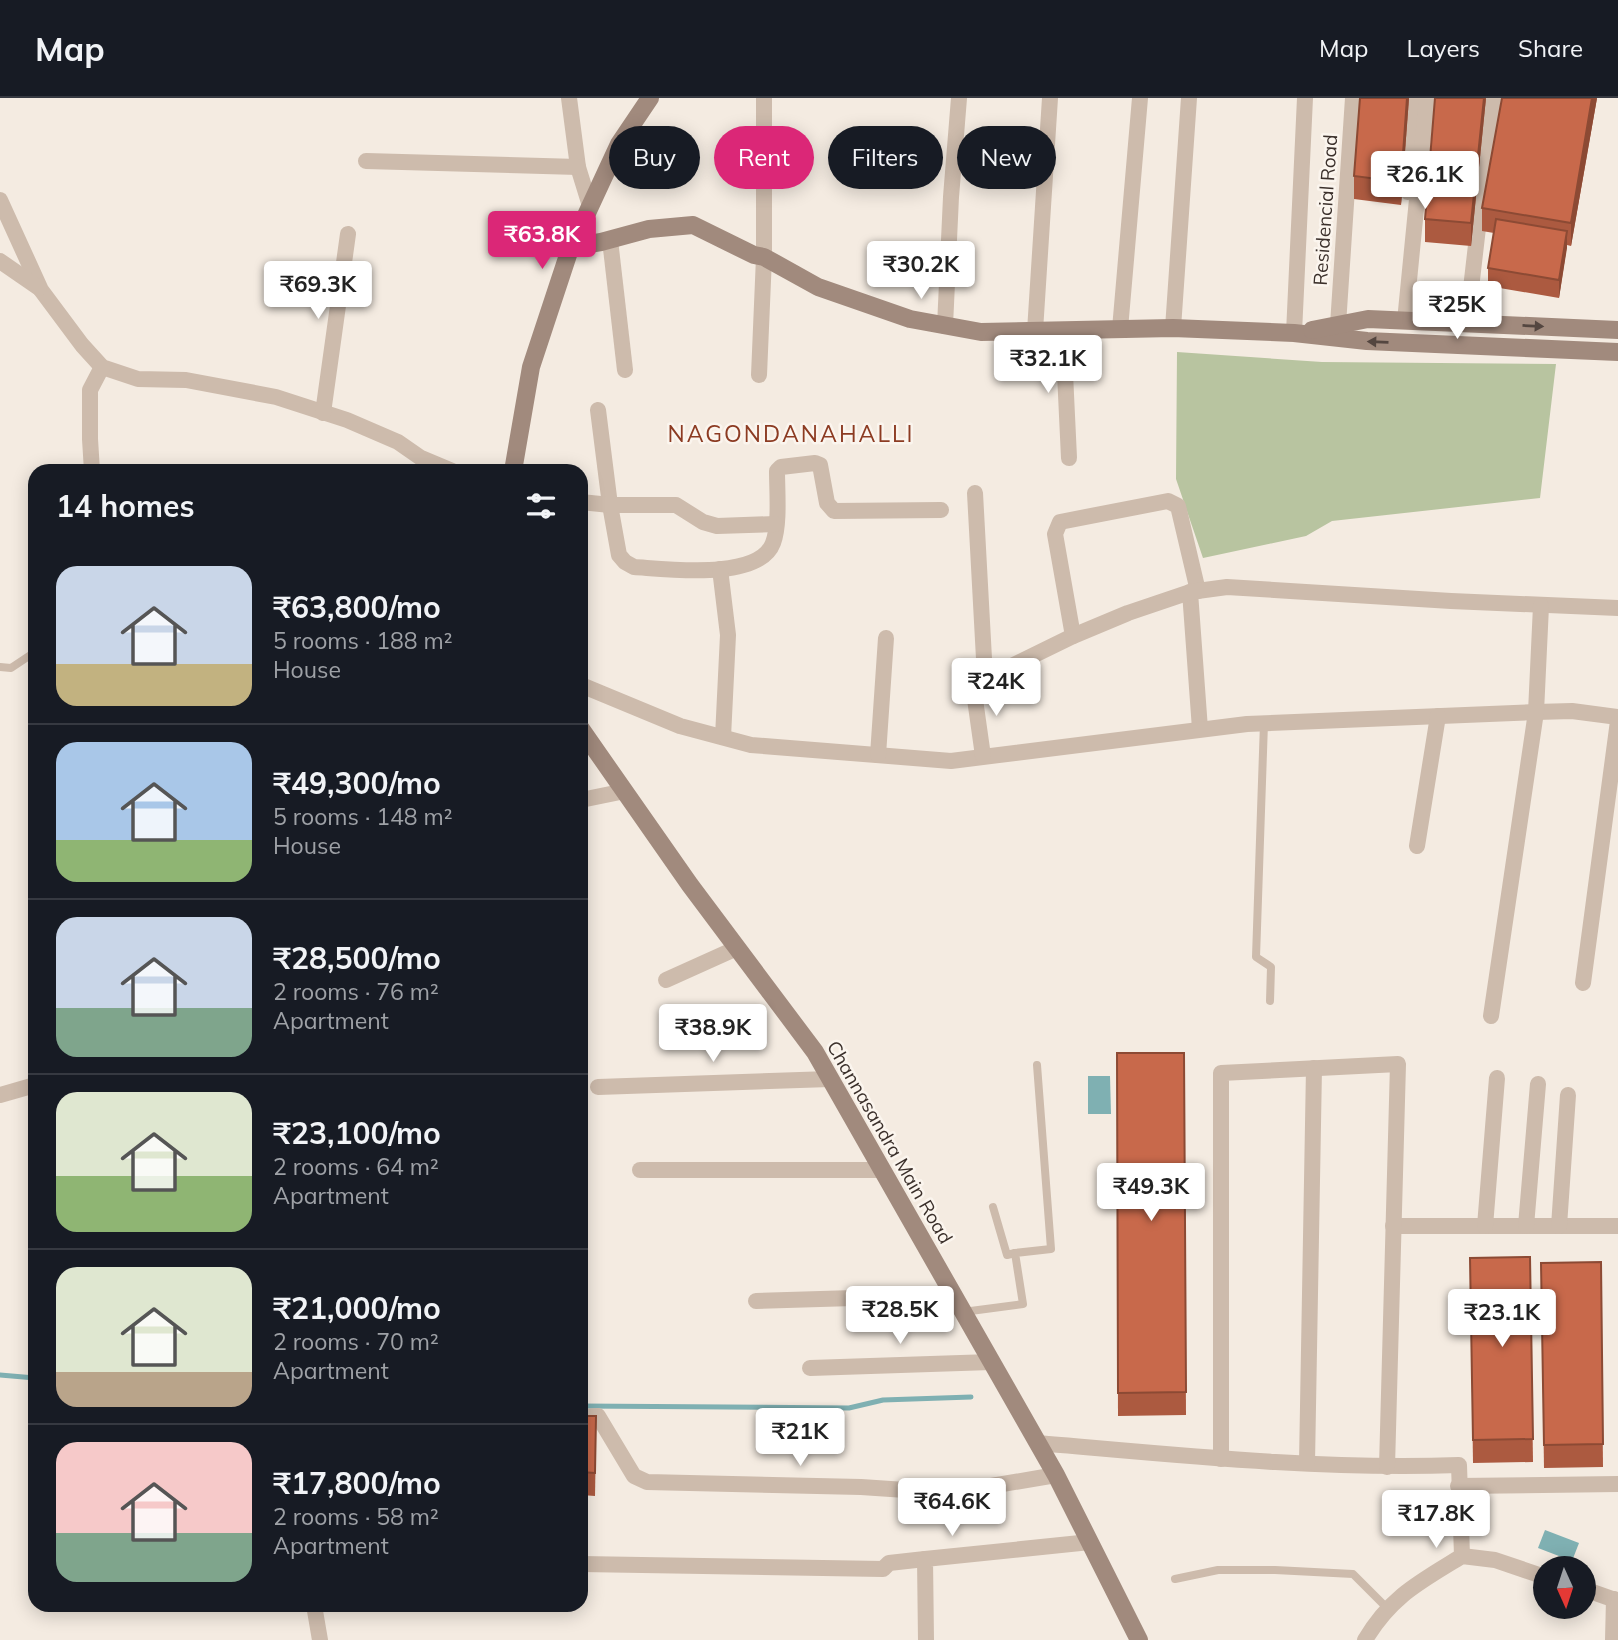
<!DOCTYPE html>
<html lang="en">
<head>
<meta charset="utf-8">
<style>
	body { margin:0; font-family:Mulish,sans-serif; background:#20242c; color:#f1f3f6; height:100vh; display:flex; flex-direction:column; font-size:26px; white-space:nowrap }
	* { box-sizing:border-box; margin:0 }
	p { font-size:23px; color:#9ea1a6 }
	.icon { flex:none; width:38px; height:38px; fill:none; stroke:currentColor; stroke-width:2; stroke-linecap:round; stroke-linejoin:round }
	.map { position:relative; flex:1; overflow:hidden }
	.details { position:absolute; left:28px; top:366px; width:560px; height:1148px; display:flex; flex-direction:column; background:#171b24; border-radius:21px; box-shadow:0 4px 18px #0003 }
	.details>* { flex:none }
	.banner { position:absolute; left:609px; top:28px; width:665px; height:63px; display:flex; gap:14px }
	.needle { width:46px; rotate:177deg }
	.buttons { position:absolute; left:1533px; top:1458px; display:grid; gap:14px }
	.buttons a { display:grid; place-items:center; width:63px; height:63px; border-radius:50%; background:#171b24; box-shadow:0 4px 18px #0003; font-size:35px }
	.price { position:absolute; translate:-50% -60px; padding:0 16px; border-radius:7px; background:#fff; color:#222; font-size:23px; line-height:46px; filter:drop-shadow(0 2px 4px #0008) }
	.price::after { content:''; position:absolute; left:50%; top:42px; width:21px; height:16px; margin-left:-10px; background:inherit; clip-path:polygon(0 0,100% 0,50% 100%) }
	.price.active { background:#db2777; color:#fff }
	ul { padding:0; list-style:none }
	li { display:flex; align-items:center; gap:21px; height:175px; padding:0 28px }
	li+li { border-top:2px solid #363941 }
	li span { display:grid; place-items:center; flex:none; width:196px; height:140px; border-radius:21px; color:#555 }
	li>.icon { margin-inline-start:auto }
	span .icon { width:84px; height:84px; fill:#fffc; stroke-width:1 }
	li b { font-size:30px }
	h2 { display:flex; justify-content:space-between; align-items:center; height:84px; padding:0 28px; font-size:30px }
	.chip { padding:0 24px; border-radius:32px; background:#171b24; box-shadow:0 4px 18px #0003; font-size:24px; line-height:63px }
	.chip.active { background:#db2777; color:#fff }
	header { display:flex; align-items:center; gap:42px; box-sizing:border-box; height:98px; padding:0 35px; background:#171b24; border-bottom:2px solid #363941 }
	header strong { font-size:33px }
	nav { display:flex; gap:38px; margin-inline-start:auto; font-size:24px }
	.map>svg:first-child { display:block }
	.green { fill:#b8c4a0 }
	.water { fill:#7fb0b2 }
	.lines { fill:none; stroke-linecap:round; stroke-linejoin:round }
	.stream { stroke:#7fb0b2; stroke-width:5 }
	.lane { stroke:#cdbbac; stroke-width:8 }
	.street { stroke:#cdbbac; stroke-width:16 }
	.secondary { stroke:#a18a7d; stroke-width:18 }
	.wall { fill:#ac5a40 }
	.shaded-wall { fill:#8c4a34 }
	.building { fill:#c8694b; stroke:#8c4a34; stroke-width:2 }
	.oneway { fill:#544640 }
	.labels { text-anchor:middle; stroke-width:5; stroke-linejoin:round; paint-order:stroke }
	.street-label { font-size:19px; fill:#3b302b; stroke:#fbf5ee }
	.quarter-label { font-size:23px; letter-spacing:2px; fill:#8c3b22; stroke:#fbf5ee }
</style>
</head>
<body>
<header>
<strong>Map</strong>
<nav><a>Map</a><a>Layers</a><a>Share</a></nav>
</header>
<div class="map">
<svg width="1618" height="1542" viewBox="0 0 1618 1542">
	<rect width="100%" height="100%" fill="#f4ebe1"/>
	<polygon class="green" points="1177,254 1322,264 1556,266 1540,400 1332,423 1306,438 1203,460 1176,381"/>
	<g class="water">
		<polygon points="1088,978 1110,978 1111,1016 1088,1016"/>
		<polygon points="1545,1432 1579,1445 1572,1463 1538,1450"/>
	</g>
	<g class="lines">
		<g class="stream">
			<polyline points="0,1277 35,1280"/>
			<polyline points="581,1308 849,1310 883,1302 971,1299"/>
		</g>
		<g class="lane">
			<polyline points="0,569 11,570 35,554"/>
			<polyline points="1264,625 1256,859 1271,869 1270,903"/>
			<polyline points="993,1109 1007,1157 1015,1155"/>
			<polyline points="963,1214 1023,1206 1015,1155 1051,1151 1037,967"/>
			<polyline points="1175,1481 1218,1472 1275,1472 1353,1476 1387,1510"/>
		</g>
		<g class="street">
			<polyline points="569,0 578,69 590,108"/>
			<polyline points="366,63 578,69"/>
			<polyline points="1408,94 1416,0"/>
			<polyline points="0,102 41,192 82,247 102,269 138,281 186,282 276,299 347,322 398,344 421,360 452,373"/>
			<polyline points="610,142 625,272"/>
			<polyline points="0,163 39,190"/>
			<polyline points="1405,223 1427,0"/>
			<polyline points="1467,225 1493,0"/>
			<polyline points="1338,227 1353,0"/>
			<polyline points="945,228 951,99 959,0"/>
			<polyline points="1173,230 1189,0"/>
			<polyline points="1120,231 1140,0"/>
			<polyline points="1035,233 1050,0"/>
			<polyline points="1063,233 1069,360"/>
			<polyline points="1294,235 1305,0"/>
			<polyline points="759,277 764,159 764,0"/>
			<path d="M598,312L610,407L619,457L625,464L634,469C667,471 759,483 773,445C780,427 777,393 777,373L781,369L815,365L820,367L827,405L834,413L941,412"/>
			<polyline points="323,315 348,136"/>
			<polyline points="92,373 90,341 90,292 102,269"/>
			<polyline points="975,395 985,579"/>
			<polyline points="581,404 610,407 676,407 703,424 717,428 775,426"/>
			<polyline points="720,471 728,537 723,639"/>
			<polyline points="1190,494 1200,631"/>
			<polyline points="1073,538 1055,436 1060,424 1168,403 1178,408 1198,493"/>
			<polyline points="581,587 680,628 751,647 951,663 1247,626 1536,614 1572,613 1618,619"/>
			<polyline points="878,657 886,540"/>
			<polyline points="983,658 973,587 1073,538 1128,515 1190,494 1227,489 1451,503 1618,510"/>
			<polyline points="581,702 625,693"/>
			<polyline points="1417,748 1438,618"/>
			<polyline points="666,882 737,850"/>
			<polyline points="1583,885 1618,623"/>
			<polyline points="1491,918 1536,614 1541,508"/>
			<polyline points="598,989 830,981"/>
			<polyline points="0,997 35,987"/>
			<polyline points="640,1072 882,1072"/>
			<polyline points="1393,1128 1618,1128"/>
			<polyline points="1485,1128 1497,980"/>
			<polyline points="1526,1128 1538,986"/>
			<polyline points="1559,1128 1568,997"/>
			<polyline points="756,1203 954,1197"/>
			<polyline points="810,1270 991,1264"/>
			<polyline points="581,1319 598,1318 634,1378 647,1384 861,1389 950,1395 1056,1377"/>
			<path d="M1038,1345C1178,1357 1318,1372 1459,1367L1462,1458"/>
			<polyline points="1221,1361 1221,975 1398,966 1387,1369"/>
			<polyline points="1307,1365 1314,970"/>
			<polyline points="1458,1388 1618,1386"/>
			<polyline points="581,1466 883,1471 889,1465 925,1461"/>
			<polyline points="1584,1491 1618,1503"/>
			<polyline points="314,1507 320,1542"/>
			<polyline points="926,1542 925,1461 1090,1444"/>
			<path d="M1365,1542C1391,1498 1420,1484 1462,1458L1495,1462L1545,1479"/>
			<polyline points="1613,1542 1614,1501"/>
		</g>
		<g class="secondary">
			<polyline points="571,149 601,144 649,131 693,127 754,157 764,159 818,189 910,221 981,234 1173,230 1294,235 1367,243 1618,254"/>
			<polyline points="1312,232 1368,221 1618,232"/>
			<polyline points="513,373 531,269 569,154 619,46 650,0"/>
			<polyline points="581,631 690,787 815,954 1056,1377 1139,1542"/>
		</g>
	</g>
	<g class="wall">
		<polygon points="1409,0 1401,107 1354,101 1354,78"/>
		<polygon points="1486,0 1471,148 1425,144 1425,121"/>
		<polygon points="1597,0 1571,148 1567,147 1559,200 1488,188 1488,170 1494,135 1482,133 1482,110"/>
		<polygon points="1117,955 1184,955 1186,1317 1118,1318"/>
		<polygon points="1530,1159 1533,1364 1473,1365 1470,1160"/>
		<polygon points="1601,1164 1603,1369 1544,1370 1541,1165"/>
		<polygon points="581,1318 596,1341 595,1398 581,1397"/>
	</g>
	<g class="shaded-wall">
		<polygon points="1407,0 1409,0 1401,107 1401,84"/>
		<polygon points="1484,0 1486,0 1471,148 1471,125"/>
		<polygon points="1592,0 1597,0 1571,148 1571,125"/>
		<polygon points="1567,133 1567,150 1559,200 1559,182"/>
	</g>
	<g class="building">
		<polygon points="1360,0 1407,0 1401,84 1354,78"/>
		<polygon points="1435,0 1484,0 1471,125 1425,121"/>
		<polygon points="1502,0 1592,0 1571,125 1482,110"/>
		<polygon points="1496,121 1567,133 1559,182 1488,170"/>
		<polygon points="1117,955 1184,955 1186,1294 1118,1295"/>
		<polygon points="1530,1159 1533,1341 1473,1342 1470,1160"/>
		<polygon points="1601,1164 1603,1346 1544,1347 1541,1165"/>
		<polygon points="581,1318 596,1318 595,1375 581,1374"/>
	</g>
	<defs><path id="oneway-solid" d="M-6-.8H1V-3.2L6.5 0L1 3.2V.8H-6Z" transform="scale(1.75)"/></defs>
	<g class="oneway">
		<use href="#oneway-solid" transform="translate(1533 228) rotate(3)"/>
		<use href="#oneway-solid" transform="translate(1378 244) rotate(-178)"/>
	</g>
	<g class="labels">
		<g class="street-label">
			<text transform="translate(1325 112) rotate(-86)" y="7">Residencial Road</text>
			<text transform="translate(890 1044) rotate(60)" y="7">Channasandra Main Road</text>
		</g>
		<g class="quarter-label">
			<text x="791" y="344">NAGONDANAHALLI</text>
		</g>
	</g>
</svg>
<div class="buttons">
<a><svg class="needle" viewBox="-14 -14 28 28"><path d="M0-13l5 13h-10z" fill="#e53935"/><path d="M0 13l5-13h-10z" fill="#9ea1a6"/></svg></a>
</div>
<b class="price" style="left:1425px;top:113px">₹26.1K</b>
<b class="price active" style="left:542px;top:173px">₹63.8K</b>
<b class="price" style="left:921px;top:203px">₹30.2K</b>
<b class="price" style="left:318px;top:223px">₹69.3K</b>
<b class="price" style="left:1457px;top:243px">₹25K</b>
<b class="price" style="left:1048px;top:297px">₹32.1K</b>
<b class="price" style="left:996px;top:620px">₹24K</b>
<b class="price" style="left:713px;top:966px">₹38.9K</b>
<b class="price" style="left:1151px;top:1125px">₹49.3K</b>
<b class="price" style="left:900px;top:1248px">₹28.5K</b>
<b class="price" style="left:1502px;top:1251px">₹23.1K</b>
<b class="price" style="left:800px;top:1370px">₹21K</b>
<b class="price" style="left:952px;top:1440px">₹64.6K</b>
<b class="price" style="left:1436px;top:1452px">₹17.8K</b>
<div class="banner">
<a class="chip">Buy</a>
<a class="chip active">Rent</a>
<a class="chip">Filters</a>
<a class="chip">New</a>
</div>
<section class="details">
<h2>14 homes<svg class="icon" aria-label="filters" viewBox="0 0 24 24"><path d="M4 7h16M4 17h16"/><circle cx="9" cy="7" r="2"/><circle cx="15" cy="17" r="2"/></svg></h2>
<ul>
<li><span style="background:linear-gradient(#c9d6e8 70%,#c2b280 0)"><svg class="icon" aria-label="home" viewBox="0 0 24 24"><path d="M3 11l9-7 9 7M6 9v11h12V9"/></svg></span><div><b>₹63,800/mo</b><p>5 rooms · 188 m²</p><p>House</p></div></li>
<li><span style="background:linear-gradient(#a9c7e8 70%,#8fb573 0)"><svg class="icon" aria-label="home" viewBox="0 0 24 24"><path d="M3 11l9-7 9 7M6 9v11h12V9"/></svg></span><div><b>₹49,300/mo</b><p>5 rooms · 148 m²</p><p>House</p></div></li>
<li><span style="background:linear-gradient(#c9d6e8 65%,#7fa58c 0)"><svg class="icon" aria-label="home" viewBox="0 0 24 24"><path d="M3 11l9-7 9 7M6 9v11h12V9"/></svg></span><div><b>₹28,500/mo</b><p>2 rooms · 76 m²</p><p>Apartment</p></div></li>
<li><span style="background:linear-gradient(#dfe7d0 60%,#8fb573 0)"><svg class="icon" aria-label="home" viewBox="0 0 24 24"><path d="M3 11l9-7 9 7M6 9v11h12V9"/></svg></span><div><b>₹23,100/mo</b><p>2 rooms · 64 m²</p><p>Apartment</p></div></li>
<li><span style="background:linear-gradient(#dfe7d0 75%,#b9a48a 0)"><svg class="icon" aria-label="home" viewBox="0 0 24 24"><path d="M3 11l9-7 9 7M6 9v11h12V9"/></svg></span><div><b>₹21,000/mo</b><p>2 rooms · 70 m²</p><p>Apartment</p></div></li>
<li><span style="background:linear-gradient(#f6c9c9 65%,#7fa58c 0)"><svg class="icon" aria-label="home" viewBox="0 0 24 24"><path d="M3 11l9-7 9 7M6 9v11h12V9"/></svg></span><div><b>₹17,800/mo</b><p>2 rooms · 58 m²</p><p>Apartment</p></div></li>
</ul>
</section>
</div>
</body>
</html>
